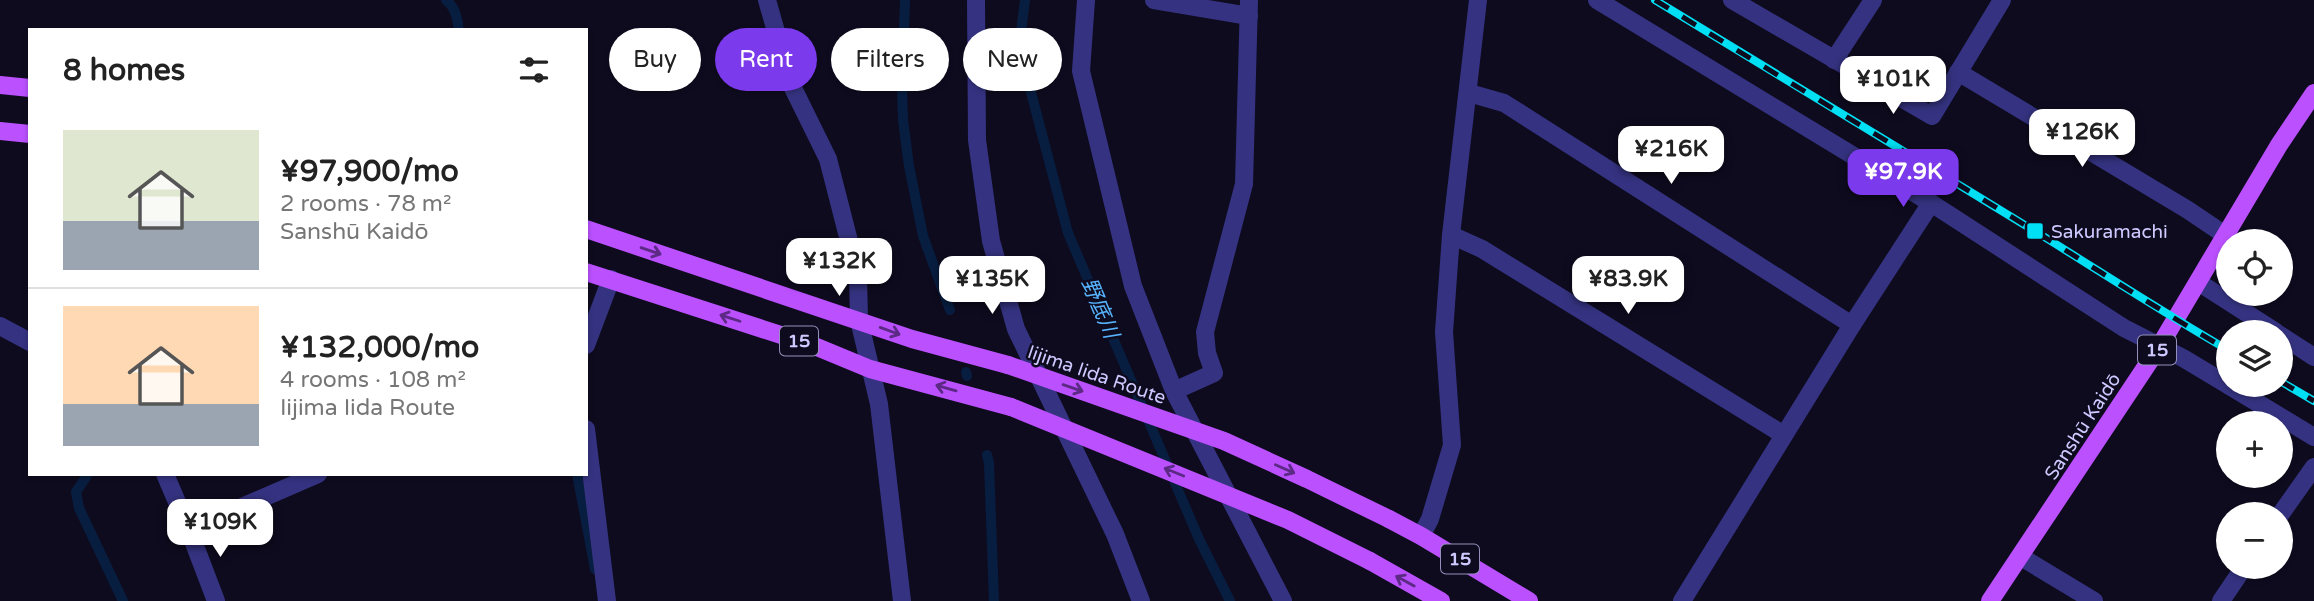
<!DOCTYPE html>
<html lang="en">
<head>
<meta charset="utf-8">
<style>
	body { margin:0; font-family:"Varela Round","Noto Sans JP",sans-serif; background:#f2f2f2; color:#222; height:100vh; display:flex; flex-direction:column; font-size:26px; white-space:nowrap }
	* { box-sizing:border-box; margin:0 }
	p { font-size:23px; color:#767676 }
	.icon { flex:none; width:38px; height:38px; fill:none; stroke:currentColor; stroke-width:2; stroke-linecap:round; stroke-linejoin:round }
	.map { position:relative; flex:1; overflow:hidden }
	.sheet { position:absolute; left:28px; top:28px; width:560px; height:448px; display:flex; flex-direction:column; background:#fff; border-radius:0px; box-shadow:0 2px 5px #0004 }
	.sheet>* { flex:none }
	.banner { position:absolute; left:609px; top:28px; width:665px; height:63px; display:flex; gap:14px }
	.fabs { position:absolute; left:2216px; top:229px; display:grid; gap:14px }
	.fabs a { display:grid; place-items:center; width:77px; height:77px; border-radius:50%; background:#fff; box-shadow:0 2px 5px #0004; font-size:35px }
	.price { position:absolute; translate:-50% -60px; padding:0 16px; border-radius:14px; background:#fff; color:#222; font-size:23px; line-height:46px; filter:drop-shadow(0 2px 4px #0008) }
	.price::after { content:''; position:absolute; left:50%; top:42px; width:21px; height:16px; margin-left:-10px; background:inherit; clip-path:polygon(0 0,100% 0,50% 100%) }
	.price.on { background:#7c3aed; color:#fff }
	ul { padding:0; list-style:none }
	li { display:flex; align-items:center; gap:21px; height:175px; padding:0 35px }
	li+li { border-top:2px solid #e0e0e0 }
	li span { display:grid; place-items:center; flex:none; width:196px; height:140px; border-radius:0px; color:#555 }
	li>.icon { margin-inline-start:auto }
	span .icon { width:84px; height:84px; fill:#fffc; stroke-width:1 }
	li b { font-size:30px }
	h2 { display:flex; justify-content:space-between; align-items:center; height:84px; padding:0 35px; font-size:30px }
	.pill { padding:0 24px; border-radius:32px; background:#fff; box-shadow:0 2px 5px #0004; font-size:24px; line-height:63px }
	.pill.on { background:#7c3aed; color:#fff }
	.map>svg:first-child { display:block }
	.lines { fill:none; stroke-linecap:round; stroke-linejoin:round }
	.stream { stroke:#081e41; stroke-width:10 }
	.street { stroke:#353381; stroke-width:18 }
	.primary { stroke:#bb50ff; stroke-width:18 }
	.rail-casing { stroke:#00dff4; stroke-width:8 }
	.rail { stroke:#0e0b1f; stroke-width:5; stroke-dasharray:16; stroke-linecap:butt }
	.primary-bridge { stroke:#bb50ff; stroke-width:18 }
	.oneway { stroke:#5c2a84 }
	.poi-dot { fill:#00dff4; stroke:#0e0b1f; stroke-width:2.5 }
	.labels { text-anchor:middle; stroke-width:5; stroke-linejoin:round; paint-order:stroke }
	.shield { fill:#0e0b1f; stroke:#9490bc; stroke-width:2 }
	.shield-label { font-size:18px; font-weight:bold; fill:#cec9ff }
	.poi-label { font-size:19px; fill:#cec9ff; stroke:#0e0b1f; text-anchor:start }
	.street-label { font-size:19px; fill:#cec9ff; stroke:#0e0b1f }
	.water-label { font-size:21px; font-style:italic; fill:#57b4ff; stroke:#0e0b1f }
</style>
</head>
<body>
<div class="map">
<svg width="2314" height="601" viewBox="0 0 2314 601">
	<rect width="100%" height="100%" fill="#0e0b1f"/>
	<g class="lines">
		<g class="stream">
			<path d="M446,0C456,8 457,18 459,30"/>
			<polyline points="905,0 902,88 903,120 909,166 923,236 950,310"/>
			<polyline points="1025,0 1019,47 1068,233 1199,539 1230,601"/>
			<polyline points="966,372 967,376"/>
			<polyline points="987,455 989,463 994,601"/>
			<polyline points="88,474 76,492 79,508 123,601"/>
			<polyline points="577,474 595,569"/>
		</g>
		<g class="street">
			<polyline points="767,0 791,84 828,159 858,276 859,320 879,404 902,601"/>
			<polyline points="976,0 977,140 991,241 1016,329 1115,534 1141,601"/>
			<polyline points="1086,0 1081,71 1133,286 1174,391"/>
			<polyline points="1154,0 1249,16"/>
			<polyline points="1249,0 1244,184 1205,332 1207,353 1214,373 1174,391 1283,601"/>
			<polyline points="1597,0 1931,203 2124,328 2183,358 2228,385"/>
			<polyline points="1732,0 1932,116 2002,0"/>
			<polyline points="1834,60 1873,0"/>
			<polyline points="1958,72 2188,210 2225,235"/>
			<polyline points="1469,93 1504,103 1852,325"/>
			<polyline points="1451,235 1482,249 1784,435"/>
			<polyline points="2198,282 2276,332"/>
			<polyline points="0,326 30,342"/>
			<polyline points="2280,335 2314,357"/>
			<polyline points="586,345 611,279"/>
			<polyline points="2228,385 2314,437"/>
			<polyline points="586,429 607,601"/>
			<polyline points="165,474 189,530 216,601"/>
			<polyline points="2280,515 2314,467"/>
			<polyline points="189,530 318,474"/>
			<polyline points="1421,536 1430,519 1452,445 1444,332 1451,235 1478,0"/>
			<polyline points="2021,557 2094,601"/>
			<polyline points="1682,601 1852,325 1931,203"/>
			<polyline points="2221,601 2244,567"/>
		</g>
		<g class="primary">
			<polyline points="0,85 30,88"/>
			<polyline points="0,131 30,134"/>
			<polyline points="586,229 912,339 1008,365"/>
			<polyline points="586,272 812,345 870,369 1011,407"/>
			<polyline points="1389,519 1421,536 1529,601"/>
			<polyline points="1370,561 1441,601"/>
			<polyline points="1990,601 2159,347 2279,145 2314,93"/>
		</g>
		<defs>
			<g id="rail">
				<path d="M1655,0C1780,77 1907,153 2033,230C2098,270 2162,312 2228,350"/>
				<polyline points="2280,381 2314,401"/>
			</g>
		</defs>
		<use href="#rail" class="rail-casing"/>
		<use href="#rail" class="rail"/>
		<g class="primary-bridge">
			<polyline points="1008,365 1224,441 1307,479 1389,519"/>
			<polyline points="1011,407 1288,520 1370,561"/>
		</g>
	</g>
	<defs><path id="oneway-shaft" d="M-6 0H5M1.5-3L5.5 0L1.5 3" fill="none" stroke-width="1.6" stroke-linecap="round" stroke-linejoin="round" transform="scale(1.75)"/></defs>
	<g class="oneway">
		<use href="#oneway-shaft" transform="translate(651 251) rotate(19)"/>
		<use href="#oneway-shaft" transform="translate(730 318) rotate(-162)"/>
		<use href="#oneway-shaft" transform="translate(890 331) rotate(20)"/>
		<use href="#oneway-shaft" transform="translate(946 388) rotate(-164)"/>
		<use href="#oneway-shaft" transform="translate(1073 388) rotate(19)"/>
		<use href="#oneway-shaft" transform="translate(1285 469) rotate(24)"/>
		<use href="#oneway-shaft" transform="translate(1174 472) rotate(-158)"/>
		<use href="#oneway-shaft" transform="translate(1405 581) rotate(-151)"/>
	</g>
	<rect class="poi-dot" x="2026" y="222" width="18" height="18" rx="3.5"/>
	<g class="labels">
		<g class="shield">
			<rect x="780" y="326.5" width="38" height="29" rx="5"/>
			<rect x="2138" y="335.5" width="38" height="29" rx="5"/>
			<rect x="1441" y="544.5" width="38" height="29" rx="5"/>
		</g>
		<g class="shield-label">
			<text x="799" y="347">15</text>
			<text x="2157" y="356">15</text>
			<text x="1460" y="565">15</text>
		</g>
		<g class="poi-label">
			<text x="2051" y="238">Sakuramachi</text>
		</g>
		<g class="street-label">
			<text transform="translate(1097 374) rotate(19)" y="7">Iijima Iida Route</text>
			<text transform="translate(2082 426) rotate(-57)" y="7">Sanshū Kaidō</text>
		</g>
		<g class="water-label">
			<text transform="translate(1100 308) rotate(67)" y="7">野底川</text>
		</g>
	</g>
</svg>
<div class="fabs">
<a><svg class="icon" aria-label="locate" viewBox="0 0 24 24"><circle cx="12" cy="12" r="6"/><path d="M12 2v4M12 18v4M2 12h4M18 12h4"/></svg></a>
<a><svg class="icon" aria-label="layers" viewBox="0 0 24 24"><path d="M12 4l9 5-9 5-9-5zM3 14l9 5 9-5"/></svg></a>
<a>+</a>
<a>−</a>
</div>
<b class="price" style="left:1893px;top:116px">¥101K</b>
<b class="price" style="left:2082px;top:169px">¥126K</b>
<b class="price" style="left:1671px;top:186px">¥216K</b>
<b class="price on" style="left:1903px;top:209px">¥97.9K</b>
<b class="price" style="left:839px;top:298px">¥132K</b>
<b class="price" style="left:992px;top:316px">¥135K</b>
<b class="price" style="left:1628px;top:316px">¥83.9K</b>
<b class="price" style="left:220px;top:559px">¥109K</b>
<div class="banner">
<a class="pill">Buy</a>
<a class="pill on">Rent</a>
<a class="pill">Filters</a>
<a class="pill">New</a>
</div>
<section class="sheet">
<h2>8 homes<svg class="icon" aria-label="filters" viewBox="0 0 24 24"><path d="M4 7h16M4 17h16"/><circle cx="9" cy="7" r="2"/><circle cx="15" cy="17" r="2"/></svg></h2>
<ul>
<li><span style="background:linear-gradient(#dfe7d0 65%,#9aa5b1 0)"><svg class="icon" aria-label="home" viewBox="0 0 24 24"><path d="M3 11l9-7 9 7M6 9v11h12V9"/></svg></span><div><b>¥97,900/mo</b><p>2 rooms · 78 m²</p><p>Sanshū Kaidō</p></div></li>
<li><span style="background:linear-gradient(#ffd9b3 70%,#9aa5b1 0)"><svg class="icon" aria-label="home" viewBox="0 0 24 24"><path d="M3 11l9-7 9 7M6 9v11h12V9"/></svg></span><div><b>¥132,000/mo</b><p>4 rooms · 108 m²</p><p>Iijima Iida Route</p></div></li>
</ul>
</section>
</div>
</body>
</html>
